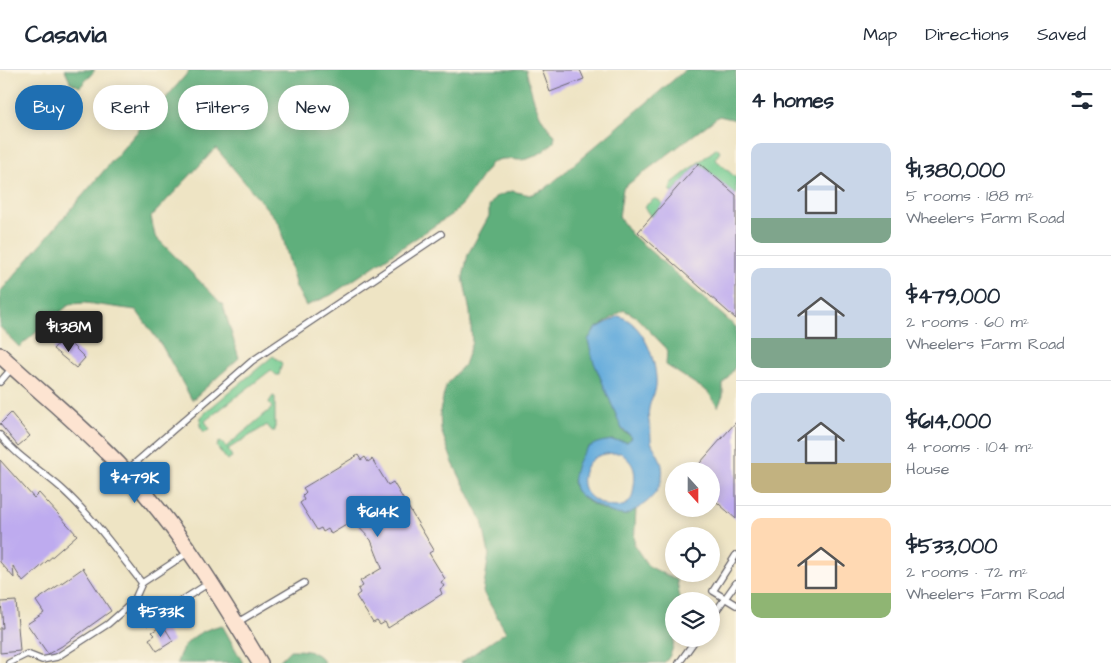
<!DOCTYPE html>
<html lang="en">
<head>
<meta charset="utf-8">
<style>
	body { margin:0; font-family:"Architects Daughter",sans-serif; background:#f2f2f3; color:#1f2937; height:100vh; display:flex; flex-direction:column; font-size:19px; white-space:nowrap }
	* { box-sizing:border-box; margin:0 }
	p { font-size:16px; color:#747a83 }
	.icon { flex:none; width:28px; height:28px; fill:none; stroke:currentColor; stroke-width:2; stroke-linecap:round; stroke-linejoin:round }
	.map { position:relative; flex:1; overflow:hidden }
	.side { display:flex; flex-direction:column; background:#fff; width:375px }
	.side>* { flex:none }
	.banner { position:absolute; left:15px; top:15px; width:475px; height:45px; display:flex; gap:10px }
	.needle { width:32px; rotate:159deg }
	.controls { position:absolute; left:665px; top:392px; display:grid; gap:10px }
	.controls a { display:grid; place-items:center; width:55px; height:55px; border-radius:50%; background:#fff; box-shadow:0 2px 12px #0003; font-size:25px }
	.price { position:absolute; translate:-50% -42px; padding:0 11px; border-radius:5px; background:#1f6fb2; color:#fff; font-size:16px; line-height:32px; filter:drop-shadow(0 1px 2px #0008) }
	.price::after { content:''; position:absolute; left:50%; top:30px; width:15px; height:11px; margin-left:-8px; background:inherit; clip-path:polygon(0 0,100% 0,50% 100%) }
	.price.on { background:#222; color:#fff }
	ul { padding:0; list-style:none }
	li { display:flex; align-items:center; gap:15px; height:125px; padding:0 15px }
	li+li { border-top:1px solid #e0e1e3 }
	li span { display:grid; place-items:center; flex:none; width:140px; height:100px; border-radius:10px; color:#555 }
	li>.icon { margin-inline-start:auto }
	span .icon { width:60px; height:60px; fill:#fffc; stroke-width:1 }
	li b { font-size:21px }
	h2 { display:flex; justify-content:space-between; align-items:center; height:60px; padding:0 15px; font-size:21px }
	.chip { padding:0 18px; border-radius:22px; background:#fff; box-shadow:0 2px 12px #0003; font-size:18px; line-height:45px }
	.chip.on { background:#1f6fb2; color:#fff }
	header { display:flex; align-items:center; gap:30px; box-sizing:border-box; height:70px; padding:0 25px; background:#fff; border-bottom:1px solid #e0e1e3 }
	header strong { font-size:24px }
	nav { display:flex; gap:28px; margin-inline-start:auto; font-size:18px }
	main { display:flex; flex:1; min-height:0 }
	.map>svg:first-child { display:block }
	.green { fill:#73cb91; stroke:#4a7666 }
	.forest { fill:#5eaf7b; stroke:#40685b }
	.water { fill:#65acdc; stroke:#44678c; fill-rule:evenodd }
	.building { fill:#beabef }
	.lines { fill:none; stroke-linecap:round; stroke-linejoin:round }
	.lane-casing { stroke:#69666b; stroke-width:8 }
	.secondary-casing { stroke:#69666b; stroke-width:18 }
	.lane { stroke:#fff; stroke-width:5.5 }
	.secondary { stroke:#fde4d1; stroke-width:15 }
</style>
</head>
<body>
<header>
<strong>Casavia</strong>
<nav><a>Map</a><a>Directions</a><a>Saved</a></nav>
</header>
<main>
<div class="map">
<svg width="736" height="593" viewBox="0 0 736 593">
	<rect width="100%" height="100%" fill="#fcf5e5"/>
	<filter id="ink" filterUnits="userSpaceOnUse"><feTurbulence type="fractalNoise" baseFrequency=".02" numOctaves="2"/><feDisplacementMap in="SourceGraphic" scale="10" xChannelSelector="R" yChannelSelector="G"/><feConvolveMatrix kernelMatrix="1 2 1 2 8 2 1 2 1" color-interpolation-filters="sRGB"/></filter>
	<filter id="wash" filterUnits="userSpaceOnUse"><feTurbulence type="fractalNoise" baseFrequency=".0096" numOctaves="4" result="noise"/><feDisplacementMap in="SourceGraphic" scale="20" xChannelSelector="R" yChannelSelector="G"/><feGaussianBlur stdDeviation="1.12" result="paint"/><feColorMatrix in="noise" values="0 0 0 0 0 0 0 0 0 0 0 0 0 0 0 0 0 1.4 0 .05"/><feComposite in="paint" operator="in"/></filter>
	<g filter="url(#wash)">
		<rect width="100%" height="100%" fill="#eee4c4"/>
		<g class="green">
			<polygon points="717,78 720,82 715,89 736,108 736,125 699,93 673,122 670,120 672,113"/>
			<polygon points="654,129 657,129 663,134 651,147 644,137"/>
			<polygon points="273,286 282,293 279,305 276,305 271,300 205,351 210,359 204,362 200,356 201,347 208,340"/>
			<polygon points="273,326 275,327 275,361 272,361 267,355 228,379 232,387 227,390 217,377 218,373 221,372 226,377 272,338 269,332"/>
		</g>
		<g class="forest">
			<polygon points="65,0 95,0 80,17 70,12"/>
			<path d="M190,0H526C532,23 536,48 555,65L554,72C545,81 532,90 519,90C508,89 501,87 491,93L463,134L452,144L331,225L306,236L296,217L279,153L216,78L151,147L155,166L223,235L239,288L192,330L162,276L136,240L85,233L70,234L19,277L0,257V222Z"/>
			<path d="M685,0H736V50L719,46L623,118L619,147L631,164L736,257V296L723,314V326L718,337L708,322L666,295L667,279L635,246L624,240L595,259L588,270L596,297L623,361L630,365L632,369L627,372L611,370L588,377L573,411C574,415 574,419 577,422C586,433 612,445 625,445L636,439L634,475L648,496L677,510L680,531H674C674,550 679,580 664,593H460L506,562L483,522L489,484L482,451L453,393L441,360L440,341L446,315L464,295L472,272L470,242L463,207L468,184L489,146V137L495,127L512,121L530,125L545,119Z"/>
			<path d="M222,555L243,593H177C182,570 201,560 222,555Z"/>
			<path d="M290,580C304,580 317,580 325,593H282L280,590Z"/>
		</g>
		<path class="water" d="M619,246C644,253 658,293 656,317C655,324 650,331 649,338C647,348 651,359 651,369C650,377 666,388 662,408C658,427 641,438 625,445C614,445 606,440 596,435C590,431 582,428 577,422C568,412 579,383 589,377C600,370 615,369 627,372L632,368L630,365L622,359L593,290L588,270L595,259ZM621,383C634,394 636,399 634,416C633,421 633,427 630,431C620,443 596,434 588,424C583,419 582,413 583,406C587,385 603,383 621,383Z"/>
		<g id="blocks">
			<g class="building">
				<polygon points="542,0 580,0 584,9 550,22"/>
				<polygon points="699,93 736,125 736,249 638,162"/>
				<polygon points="64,267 85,288 76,298 53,279"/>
				<polygon points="11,343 30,366 18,376 0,354"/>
				<polygon points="736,352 736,449 711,427 711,401 693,401"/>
				<polygon points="358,385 361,390 365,387 368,392 372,389 388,415 393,412 434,480 429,483 445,509 441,512 444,516 440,519 442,524 388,558 385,552 380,555 377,551 373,553 356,526 360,523 358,519 363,516 360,511 382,498 371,470 353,451 331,464 328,459 323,462 321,458 317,460 300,433 304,430 302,426 306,422 303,418"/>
				<polygon points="0,390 34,428 39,423 77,465 23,512 13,496 14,508 0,492"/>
				<polygon points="83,498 111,541 62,576 48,584 27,554 44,543 36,531"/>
				<polygon points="16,531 20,581 0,583 0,558 3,558 1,532"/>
				<polygon points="163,555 173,571 157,581 149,569 155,565 152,562"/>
			</g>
		</g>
	</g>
	<g filter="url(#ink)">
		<use href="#blocks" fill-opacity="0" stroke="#69666b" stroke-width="1"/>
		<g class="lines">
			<defs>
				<g id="lane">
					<polyline points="0,312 13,297"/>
					<path d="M0,365C17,387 41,400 61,418C92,446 116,480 142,513L189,482"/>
					<polyline points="126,401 252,291 441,164"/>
					<polyline points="736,485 713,521 736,535"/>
					<polyline points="134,531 148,552 209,513"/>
					<polyline points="711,548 736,513"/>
					<polyline points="238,552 304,513"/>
					<polyline points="9,593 27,584 42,590 57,587 108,554 134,531 142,513"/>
					<polyline points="679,593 696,569"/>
				</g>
				<path id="secondary" d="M0,285C42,324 86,359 125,401C179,458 220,526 260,593"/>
			</defs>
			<use href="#lane" class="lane-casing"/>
			<use href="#secondary" class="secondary-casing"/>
			<use href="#lane" class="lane"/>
			<use href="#secondary" class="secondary"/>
		</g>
	</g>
</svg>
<div class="controls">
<a><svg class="needle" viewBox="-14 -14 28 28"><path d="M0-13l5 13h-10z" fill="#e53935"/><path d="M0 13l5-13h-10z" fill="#747a83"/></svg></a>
<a><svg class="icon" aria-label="locate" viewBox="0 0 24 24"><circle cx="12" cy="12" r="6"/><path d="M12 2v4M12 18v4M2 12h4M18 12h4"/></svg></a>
<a><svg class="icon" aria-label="layers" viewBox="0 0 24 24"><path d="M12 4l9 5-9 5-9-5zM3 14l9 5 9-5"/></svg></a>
</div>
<b class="price on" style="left:69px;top:283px">$1.38M</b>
<b class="price" style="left:135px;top:434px">$479K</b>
<b class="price" style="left:378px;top:468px">$614K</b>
<b class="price" style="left:161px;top:568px">$533K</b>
<div class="banner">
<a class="chip on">Buy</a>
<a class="chip">Rent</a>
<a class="chip">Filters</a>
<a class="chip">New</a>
</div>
</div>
<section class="side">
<h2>4 homes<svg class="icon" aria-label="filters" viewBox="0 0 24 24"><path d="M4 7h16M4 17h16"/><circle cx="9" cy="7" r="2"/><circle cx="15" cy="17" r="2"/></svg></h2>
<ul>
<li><span style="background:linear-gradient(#c9d6e8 75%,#7fa58c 0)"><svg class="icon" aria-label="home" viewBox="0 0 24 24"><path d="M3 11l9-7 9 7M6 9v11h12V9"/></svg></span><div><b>$1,380,000</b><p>5 rooms · 188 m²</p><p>Wheelers Farm Road</p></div></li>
<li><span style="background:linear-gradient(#c9d6e8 70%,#7fa58c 0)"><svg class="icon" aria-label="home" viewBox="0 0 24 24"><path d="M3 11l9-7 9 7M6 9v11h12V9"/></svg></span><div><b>$479,000</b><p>2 rooms · 60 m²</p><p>Wheelers Farm Road</p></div></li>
<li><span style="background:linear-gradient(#c9d6e8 70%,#c2b280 0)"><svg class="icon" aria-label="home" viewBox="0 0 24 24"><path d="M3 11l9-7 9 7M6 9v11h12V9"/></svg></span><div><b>$614,000</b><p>4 rooms · 104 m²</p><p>House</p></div></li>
<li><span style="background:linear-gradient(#ffd9b3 75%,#8fb573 0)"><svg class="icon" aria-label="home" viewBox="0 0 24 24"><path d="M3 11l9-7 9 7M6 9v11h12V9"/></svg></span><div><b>$533,000</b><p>2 rooms · 72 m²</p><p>Wheelers Farm Road</p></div></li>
</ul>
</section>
</main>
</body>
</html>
